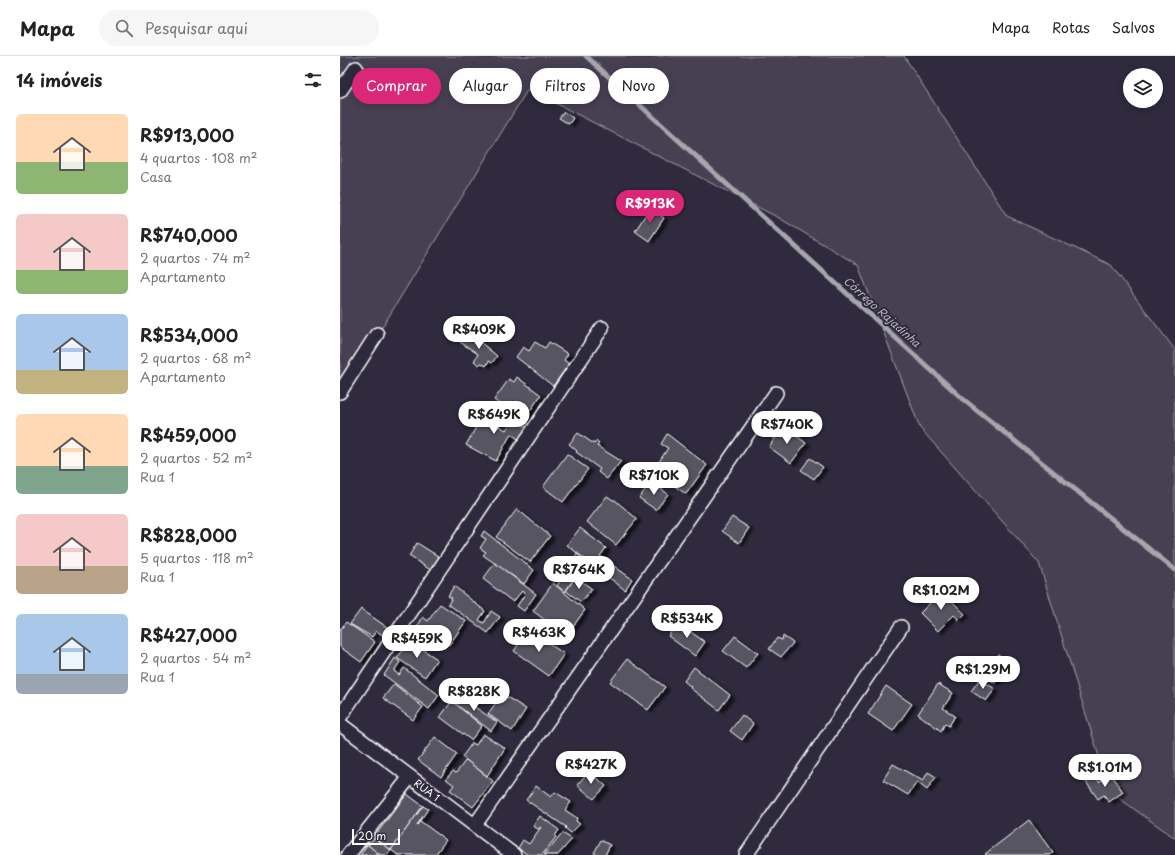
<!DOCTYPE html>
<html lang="pt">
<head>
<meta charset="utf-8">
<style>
	body { margin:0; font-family:"Playpen Sans",sans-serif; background:#f6f6f6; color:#222; height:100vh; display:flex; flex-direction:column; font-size:15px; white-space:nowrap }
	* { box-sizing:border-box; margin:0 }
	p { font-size:13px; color:#767676 }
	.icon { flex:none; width:22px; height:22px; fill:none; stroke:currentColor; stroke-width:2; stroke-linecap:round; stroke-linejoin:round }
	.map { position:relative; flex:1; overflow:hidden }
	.panel { display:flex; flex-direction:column; background:#fff; width:340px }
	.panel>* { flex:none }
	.top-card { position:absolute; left:12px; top:12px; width:380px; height:36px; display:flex; gap:8px }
	.controls { position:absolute; left:783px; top:12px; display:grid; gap:8px }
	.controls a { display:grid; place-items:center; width:40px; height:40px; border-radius:50%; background:#fff; box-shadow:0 2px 10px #0003; font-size:20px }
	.scale { position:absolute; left:12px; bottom:10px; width:48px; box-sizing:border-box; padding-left:4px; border:2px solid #fff; border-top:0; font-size:11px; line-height:14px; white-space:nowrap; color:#fff; -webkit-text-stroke:3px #2f2a3d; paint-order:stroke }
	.price { position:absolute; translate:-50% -34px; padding:0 9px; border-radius:14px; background:#fff; color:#222; font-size:13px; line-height:26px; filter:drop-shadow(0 1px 2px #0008) }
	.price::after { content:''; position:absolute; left:50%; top:24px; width:12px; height:9px; margin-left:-6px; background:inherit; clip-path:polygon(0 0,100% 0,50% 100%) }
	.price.selected { background:#db2777; color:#fff }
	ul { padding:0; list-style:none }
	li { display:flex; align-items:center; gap:12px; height:100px; padding:0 16px }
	li span { display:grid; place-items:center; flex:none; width:112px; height:80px; border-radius:6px; color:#555 }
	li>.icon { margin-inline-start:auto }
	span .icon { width:48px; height:48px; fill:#fffc; stroke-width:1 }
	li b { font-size:17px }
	h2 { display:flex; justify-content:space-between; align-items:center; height:48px; padding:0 16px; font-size:17px }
	.pill { padding:0 14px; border-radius:18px; background:#fff; box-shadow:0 2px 10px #0003; font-size:14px; line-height:36px }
	.pill.selected { background:#db2777; color:#fff }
	header { display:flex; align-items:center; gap:24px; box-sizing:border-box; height:56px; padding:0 20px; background:#fff; border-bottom:1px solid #e0e0e0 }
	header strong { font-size:19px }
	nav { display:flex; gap:22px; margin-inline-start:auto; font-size:14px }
	.search { width:280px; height:36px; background:#f6f6f6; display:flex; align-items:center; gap:10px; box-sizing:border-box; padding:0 14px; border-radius:22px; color:#767676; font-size:15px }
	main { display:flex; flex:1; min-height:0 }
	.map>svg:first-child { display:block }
	.green { fill:#464152; stroke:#a2a0a8 }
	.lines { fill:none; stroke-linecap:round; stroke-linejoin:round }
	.stream { stroke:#a7a6ad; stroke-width:5 }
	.building { fill:#595564; stroke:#fff; filter:url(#shadow) }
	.street-casing { stroke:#fff; stroke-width:16 }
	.street { stroke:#2f2a3d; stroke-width:13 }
	.labels { text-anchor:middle; stroke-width:4; stroke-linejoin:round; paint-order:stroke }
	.street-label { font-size:10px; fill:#fff; stroke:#2f2a3d }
	.water-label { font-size:11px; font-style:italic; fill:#b6b4bb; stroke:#2f2a3d }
</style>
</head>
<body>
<header>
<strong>Mapa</strong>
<div class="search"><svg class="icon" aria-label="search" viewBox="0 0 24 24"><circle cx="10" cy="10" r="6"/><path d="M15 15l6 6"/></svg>Pesquisar aqui</div>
<nav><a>Mapa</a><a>Rotas</a><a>Salvos</a></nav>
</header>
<main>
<section class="panel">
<h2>14 imóveis<svg class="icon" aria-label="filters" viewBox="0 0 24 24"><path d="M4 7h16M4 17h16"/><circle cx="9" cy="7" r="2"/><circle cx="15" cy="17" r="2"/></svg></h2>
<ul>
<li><span style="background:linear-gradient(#ffd9b3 60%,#8fb573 0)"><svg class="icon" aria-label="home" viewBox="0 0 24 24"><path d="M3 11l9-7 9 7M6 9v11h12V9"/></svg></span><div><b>R$913,000</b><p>4 quartos · 108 m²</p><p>Casa</p></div></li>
<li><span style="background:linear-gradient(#f6c9c9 70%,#8fb573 0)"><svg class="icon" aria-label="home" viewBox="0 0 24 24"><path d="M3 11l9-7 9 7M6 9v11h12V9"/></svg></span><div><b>R$740,000</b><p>2 quartos · 74 m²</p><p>Apartamento</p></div></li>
<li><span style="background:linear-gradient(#a9c7e8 70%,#c2b280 0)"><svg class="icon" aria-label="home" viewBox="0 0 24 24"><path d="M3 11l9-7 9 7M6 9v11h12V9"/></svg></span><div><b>R$534,000</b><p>2 quartos · 68 m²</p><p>Apartamento</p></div></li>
<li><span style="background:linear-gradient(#ffd9b3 65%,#7fa58c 0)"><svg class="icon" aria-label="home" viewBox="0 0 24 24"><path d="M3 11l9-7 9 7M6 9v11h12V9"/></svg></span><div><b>R$459,000</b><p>2 quartos · 52 m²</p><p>Rua 1</p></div></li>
<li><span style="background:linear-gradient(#f6c9c9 65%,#b9a48a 0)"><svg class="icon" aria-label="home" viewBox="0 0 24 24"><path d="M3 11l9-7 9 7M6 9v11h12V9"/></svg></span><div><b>R$828,000</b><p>5 quartos · 118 m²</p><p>Rua 1</p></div></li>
<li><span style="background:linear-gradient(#a9c7e8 75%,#9aa5b1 0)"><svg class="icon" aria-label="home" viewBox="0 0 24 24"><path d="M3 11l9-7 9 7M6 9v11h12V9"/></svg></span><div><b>R$427,000</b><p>2 quartos · 54 m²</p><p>Rua 1</p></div></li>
</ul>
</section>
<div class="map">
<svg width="835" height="799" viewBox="0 0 835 799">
	<defs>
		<filter id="shadow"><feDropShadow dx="4.5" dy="2.5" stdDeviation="1" flood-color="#0009"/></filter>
	</defs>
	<rect width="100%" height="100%" fill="#2f2a3d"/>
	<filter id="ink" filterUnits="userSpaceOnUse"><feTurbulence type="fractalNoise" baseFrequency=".025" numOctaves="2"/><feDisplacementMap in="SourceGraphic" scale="8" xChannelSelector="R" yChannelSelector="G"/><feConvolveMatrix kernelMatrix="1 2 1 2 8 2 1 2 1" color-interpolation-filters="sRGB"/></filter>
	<g filter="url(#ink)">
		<polygon class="green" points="0,0 564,0 667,160 771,209 835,294 835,782 770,736 699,507 580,372 518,209 439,162 188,33 0,340"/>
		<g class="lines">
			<polyline class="stream" points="246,0 624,344 835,514"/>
		</g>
		<g class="building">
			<polygon points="224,56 233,62 229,68 219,62"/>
			<polygon points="310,152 324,162 309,185 295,175"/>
			<polygon points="127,275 157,300 152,307 149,305 146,310 141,307 139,309 134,305 138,298 120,286"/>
			<polygon points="195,286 205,292 209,286 228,298 224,304 229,308 213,330 176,301 183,291 189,295"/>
			<polygon points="177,321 201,339 183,365 154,344 169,323 174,326"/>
			<polygon points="149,348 157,352 150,365 166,374 174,362 189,373 181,385 171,378 156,405 126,389"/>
			<polygon points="443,370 466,387 451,407 429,391"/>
			<polygon points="238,377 254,388 256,385 259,388 257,390 281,405 267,423 258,416 260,413 236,396 237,395 229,388"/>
			<polygon points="327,378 367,409 346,438 313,415 328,392 321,388"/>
			<polygon points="227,398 248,413 223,446 203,431"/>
			<polygon points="470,402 483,411 474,423 461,414"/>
			<polygon points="311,426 328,438 316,454 299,442"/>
			<polygon points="267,440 273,444 275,444 297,463 276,489 247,466"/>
			<polygon points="177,453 210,480 190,506 156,481"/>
			<polygon points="392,461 409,472 399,487 382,475"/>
			<polygon points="240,472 266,492 260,500 292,523 285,534 227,489"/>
			<polygon points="144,475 194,514 184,528 143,499 146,496 140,492 146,483 141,480"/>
			<polygon points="77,487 101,502 92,515 69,500"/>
			<polygon points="237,498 246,504 225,536 217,530"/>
			<polygon points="155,507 196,538 184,555 177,550 185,538 182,535 173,546 143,523"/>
			<polygon points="237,519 236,521 252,533 241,546 226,535"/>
			<polygon points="213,527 245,554 226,580 193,555"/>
			<polygon points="114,530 145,555 139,564 144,567 151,555 160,561 148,577 108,548 112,542 108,540"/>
			<polygon points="602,535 625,558 619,564 614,559 598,575 580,557"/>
			<polygon points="100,548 126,565 109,589 91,577 90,579 77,571 83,561 88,565"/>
			<polygon points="21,553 51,574 46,581 36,575 32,581 10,568"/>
			<polygon points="6,566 35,586 21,606 0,591 0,574"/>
			<polygon points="338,567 365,586 355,600 328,580"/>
			<polygon points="194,577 224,598 209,620 174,595 184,580 189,583"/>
			<polygon points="395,580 418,597 406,612 383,595"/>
			<polygon points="443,580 453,587 441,601 429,593 437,582 442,584"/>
			<polygon points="70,585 97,603 85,621 57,602"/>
			<polygon points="658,598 670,607 655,627 643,619"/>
			<polygon points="55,602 60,606 54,615 59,619 64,612 99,639 89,653 44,619"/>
			<polygon points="287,603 325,631 308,654 270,626"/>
			<polygon points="354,611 390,639 379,654 350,632 351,631 344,625"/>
			<polygon points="640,623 655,633 646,645 631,635"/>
			<polygon points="54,628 83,651 73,664 43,642"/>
			<polygon points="598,628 613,637 603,652 615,660 609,670 605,667 601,675 578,658"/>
			<polygon points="546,630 572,648 553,675 528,658"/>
			<polygon points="114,637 157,666 151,675 109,643"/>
			<polygon points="162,638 186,653 172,675 148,658"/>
			<polygon points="112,645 142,670 131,684 100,661"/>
			<polygon points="402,659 413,668 402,684 390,675"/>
			<polygon points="143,678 165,692 147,720 122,701 132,687 136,689"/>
			<polygon points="95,681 117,698 101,721 78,704"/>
			<polygon points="126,704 153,725 133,751 110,734 114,729 106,723 113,715 116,717"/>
			<polygon points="553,708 583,725 588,716 596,721 587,734 577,726 568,739 543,724"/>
			<polygon points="249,715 266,730 254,743 237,729"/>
			<polygon points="771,718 783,736 769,746 764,739 758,743 746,726 755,720 759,726"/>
			<polygon points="196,730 211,741 215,736 231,746 225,754 237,762 236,765 240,768 231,777 225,772 226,771 186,744"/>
			<polygon points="67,738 83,750 51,794 34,781"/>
			<polygon points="83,750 88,753 77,769 80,765 106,784 95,799 58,799 51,794"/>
			<polygon points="200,760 219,774 215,780 216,781 202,799 188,799 178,792 183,784 189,788 201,771 198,773 193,770"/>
			<polygon points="689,764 713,797 710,799 646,799 645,798"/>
			<polygon points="222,777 232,783 218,799 204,799"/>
			<polygon points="34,782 51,794 47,799 40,799 28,789"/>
			<polygon points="261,784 270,789 265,799 258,799 254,797"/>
			<polygon points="27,789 28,789 40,799 20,799"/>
		</g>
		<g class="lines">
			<defs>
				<g id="street">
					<polyline points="0,35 16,12"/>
					<polyline points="0,336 37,278"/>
					<polyline points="0,661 262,272"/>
					<polyline points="0,668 174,799"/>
					<polyline points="135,769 436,337"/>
					<polyline points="8,799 70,721"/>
					<polyline points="406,799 561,571"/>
				</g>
			</defs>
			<use href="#street" class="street-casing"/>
			<use href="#street" class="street"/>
		</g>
	</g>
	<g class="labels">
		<g class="street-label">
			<text transform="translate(87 734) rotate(37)" y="4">RUA 1</text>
		</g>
		<g class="water-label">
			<text transform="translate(542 256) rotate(42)" y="4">Córrego Rajadinha</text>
		</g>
	</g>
</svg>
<div class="controls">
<a><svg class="icon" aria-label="layers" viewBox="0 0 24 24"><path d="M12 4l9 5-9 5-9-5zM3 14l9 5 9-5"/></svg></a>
</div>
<div class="scale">20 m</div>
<b class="price selected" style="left:310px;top:168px">R$913K</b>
<b class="price" style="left:139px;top:294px">R$409K</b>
<b class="price" style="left:154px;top:379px">R$649K</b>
<b class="price" style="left:447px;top:389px">R$740K</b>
<b class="price" style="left:314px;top:440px">R$710K</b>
<b class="price" style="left:239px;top:534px">R$764K</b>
<b class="price" style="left:601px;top:555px">R$1.02M</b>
<b class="price" style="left:347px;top:583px">R$534K</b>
<b class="price" style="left:199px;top:597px">R$463K</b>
<b class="price" style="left:77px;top:603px">R$459K</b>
<b class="price" style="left:643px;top:634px">R$1.29M</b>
<b class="price" style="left:134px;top:656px">R$828K</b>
<b class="price" style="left:251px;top:729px">R$427K</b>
<b class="price" style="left:765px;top:732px">R$1.01M</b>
<div class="top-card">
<a class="pill selected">Comprar</a>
<a class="pill">Alugar</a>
<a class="pill">Filtros</a>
<a class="pill">Novo</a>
</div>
</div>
</main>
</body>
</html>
